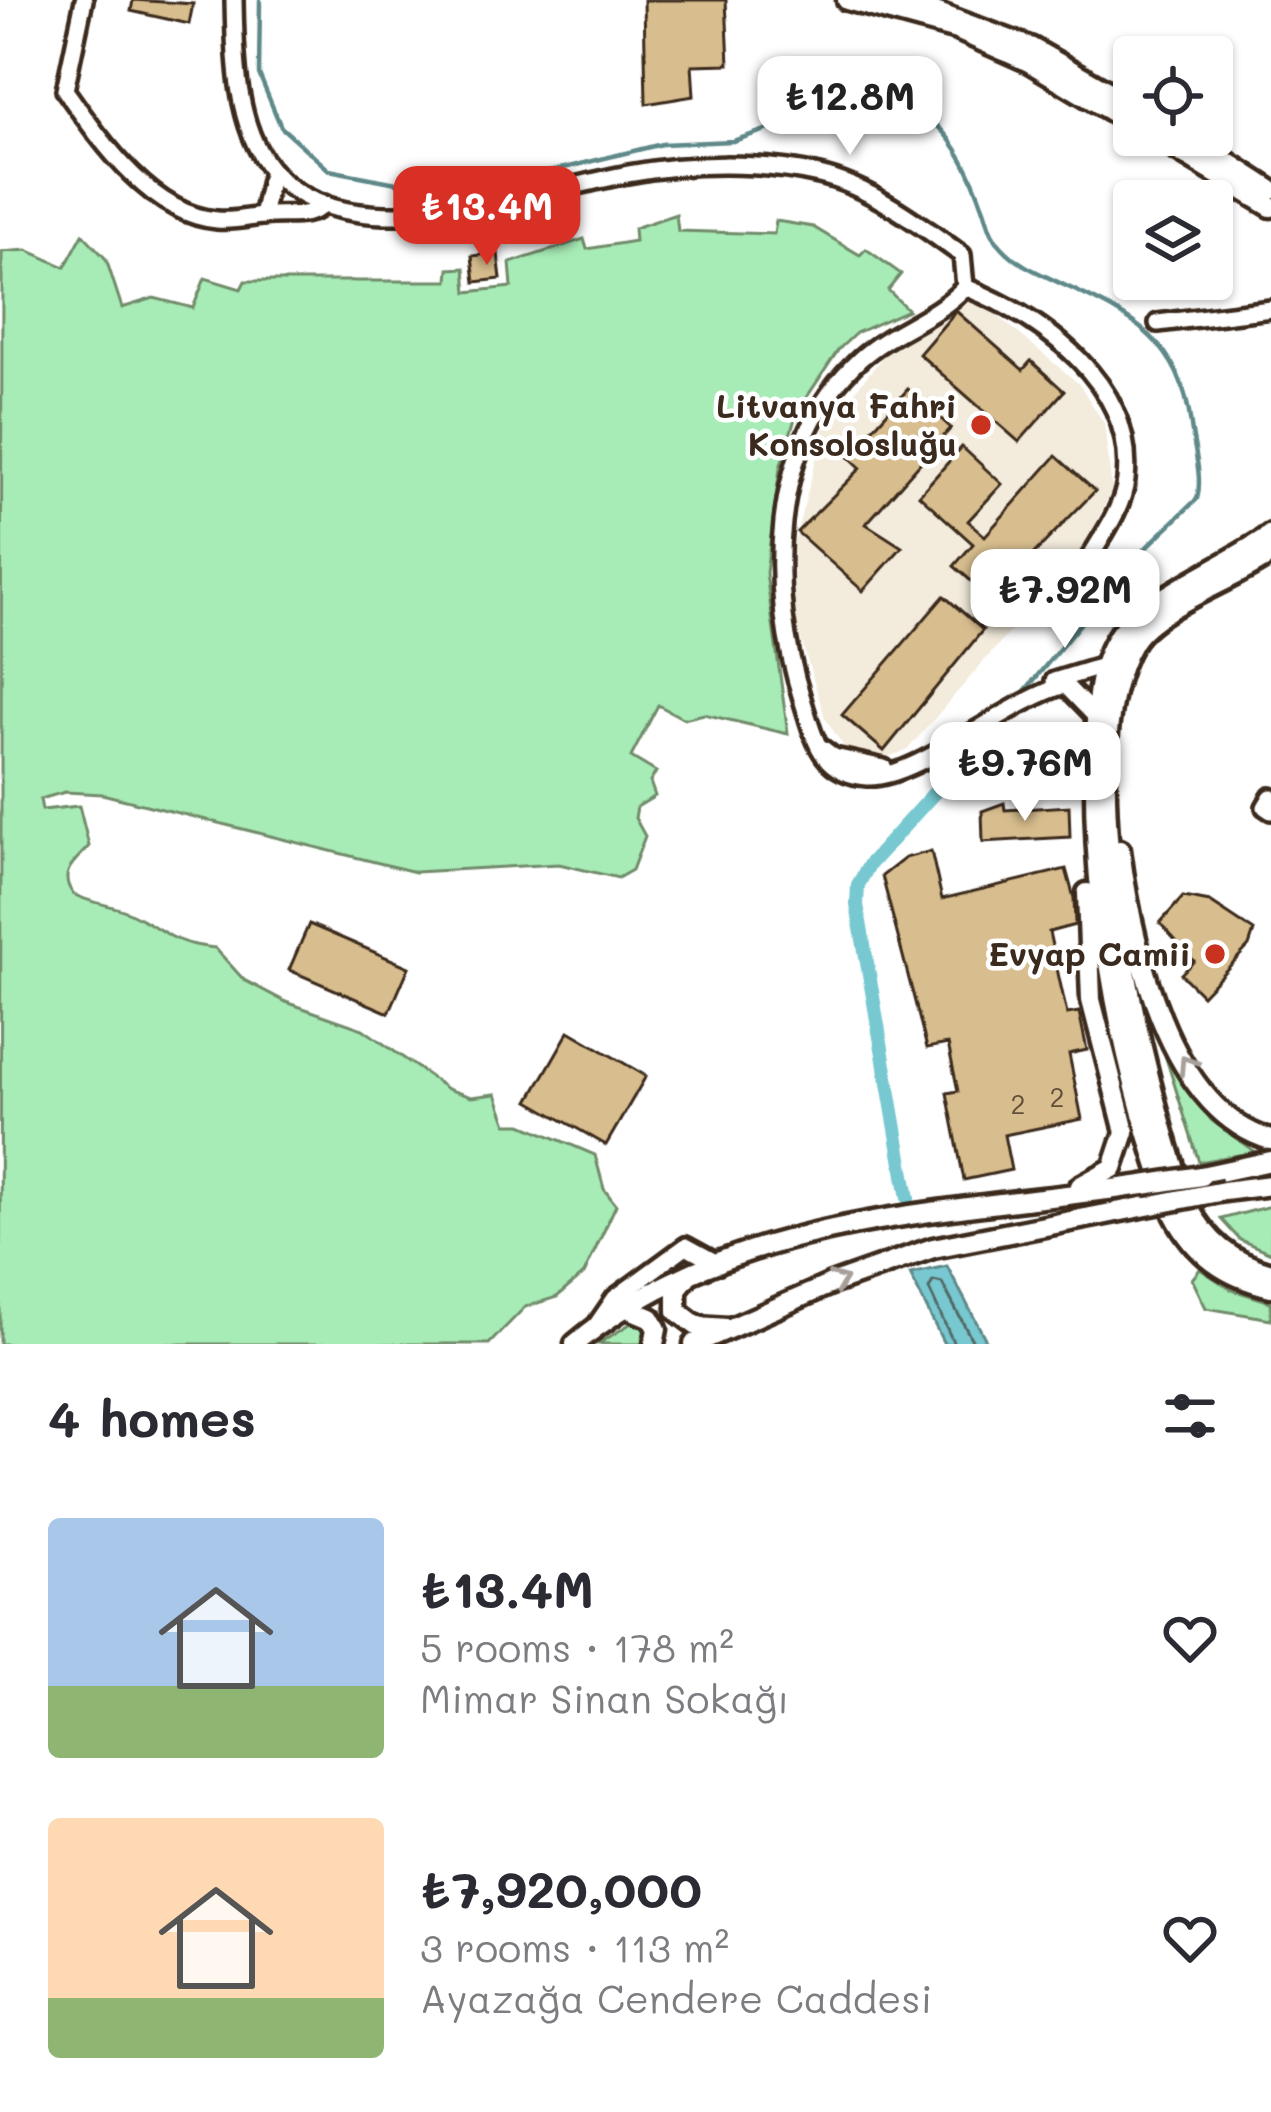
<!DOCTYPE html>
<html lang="en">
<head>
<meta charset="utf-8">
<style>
	body { margin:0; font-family:Mali,sans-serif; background:#f7f7f7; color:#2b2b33; height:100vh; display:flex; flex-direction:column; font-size:45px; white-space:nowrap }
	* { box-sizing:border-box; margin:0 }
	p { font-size:39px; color:#7c7c81 }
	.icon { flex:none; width:66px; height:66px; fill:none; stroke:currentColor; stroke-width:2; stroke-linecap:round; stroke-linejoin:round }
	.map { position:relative; height:1344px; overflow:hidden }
	.panel { display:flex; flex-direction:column; background:#fff; flex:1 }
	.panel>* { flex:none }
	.controls { position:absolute; left:1113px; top:36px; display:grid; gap:24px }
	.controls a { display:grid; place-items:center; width:120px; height:120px; border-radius:12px; background:#fff; box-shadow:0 3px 9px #0004; font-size:60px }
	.price { position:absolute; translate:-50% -102px; padding:0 27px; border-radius:24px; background:#fff; color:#222; font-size:39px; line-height:78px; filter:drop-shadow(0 3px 6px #0008) }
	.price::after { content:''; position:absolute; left:50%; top:72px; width:36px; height:27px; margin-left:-18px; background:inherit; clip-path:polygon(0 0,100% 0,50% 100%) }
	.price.active { background:#d93025; color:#fff }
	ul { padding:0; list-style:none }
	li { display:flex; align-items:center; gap:36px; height:300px; padding:0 48px }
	li span { display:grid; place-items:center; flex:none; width:336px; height:240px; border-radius:12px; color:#555 }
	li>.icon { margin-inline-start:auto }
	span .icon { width:144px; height:144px; fill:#fffc; stroke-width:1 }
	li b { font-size:51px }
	h2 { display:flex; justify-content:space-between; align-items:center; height:144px; padding:0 48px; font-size:51px }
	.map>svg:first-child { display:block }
	.built { fill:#f3ecdd }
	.green { fill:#a7ecb7; stroke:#718b6a; stroke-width:3 }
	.water { fill:#77c8d0; stroke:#5f8989; stroke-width:3 }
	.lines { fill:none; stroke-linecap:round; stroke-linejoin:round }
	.shore { stroke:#536965; stroke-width:3 }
	.stream { stroke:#5f8989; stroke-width:4.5 }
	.canal { stroke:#77c8d0; stroke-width:14 }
	.building { fill:#d8be8e; stroke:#3b2a1e; stroke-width:3 }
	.minor-casing { stroke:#3b2a1e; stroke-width:24 }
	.major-casing { stroke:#3b2a1e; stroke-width:27 }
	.minor { stroke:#fff; stroke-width:15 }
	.major { stroke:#fff; stroke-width:18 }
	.major-bridge-casing { stroke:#3b2a1e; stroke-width:27; stroke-linecap:butt }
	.major-bridge { stroke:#fff; stroke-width:18 }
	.oneway { stroke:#a79f9a }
	.poi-dot { fill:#c8321e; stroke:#fff; stroke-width:4.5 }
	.labels { text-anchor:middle; stroke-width:9; stroke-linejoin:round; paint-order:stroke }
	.number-label { font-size:27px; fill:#624f3a }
	.poi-label { font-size:33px; font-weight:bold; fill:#3b2a1e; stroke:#fff; text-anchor:end }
</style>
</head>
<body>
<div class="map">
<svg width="1271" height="1344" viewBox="0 0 1271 1344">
	<rect width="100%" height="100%" fill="#fff"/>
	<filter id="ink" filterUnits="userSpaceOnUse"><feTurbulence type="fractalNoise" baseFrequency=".00833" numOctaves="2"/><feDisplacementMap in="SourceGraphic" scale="24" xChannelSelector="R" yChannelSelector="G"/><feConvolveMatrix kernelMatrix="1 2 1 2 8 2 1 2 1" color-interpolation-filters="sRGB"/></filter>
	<g filter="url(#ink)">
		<polygon class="built" points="973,295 1079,384 1104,423 1112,490 1086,544 907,750 879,760 846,750 825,718 795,620 793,546 824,430 887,351"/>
		<g class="green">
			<path d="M676,214L678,231L774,234L776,221L813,227L860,255L866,249L901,274L888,290L908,310L856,333L839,349L797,412L780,468L766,573L788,734L704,714L684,719L658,705L631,757L656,772L650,782L655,796L637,807L635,818L645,836L632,870L618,878L559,864L415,872L102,794L65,792L40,799L42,810L79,806L89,846C76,861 57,872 73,894C92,904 110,904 128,912C167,930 169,944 215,948L244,980L286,1002L363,1029L447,1089L471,1097L496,1094L507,1124H522L595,1155L604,1189L616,1205L584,1274L557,1297L525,1307L489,1344H0L2,252L27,250L65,267L83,234L106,259L122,308L154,298L193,308L205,278L241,289L245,281H448L449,269L465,268L467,292L512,287L510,263L584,239L587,249L635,241L634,228Z"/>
			<polygon points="1158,1033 1211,1120 1255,1152 1199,1162"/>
			<polygon points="1271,1206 1271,1253 1240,1240 1221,1219"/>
			<polygon points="1200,1269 1232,1290 1271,1302 1271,1319 1206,1308 1192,1279"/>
			<polygon points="633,1322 646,1329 644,1344 598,1344"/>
		</g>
		<polygon class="water" points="947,1266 988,1344 944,1344 910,1274"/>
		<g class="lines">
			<polyline class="shore" points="954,1344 929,1289 933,1281 942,1283 974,1344"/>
			<g class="stream">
				<path d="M260,0L259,74L281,127L329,170L407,185L483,188L662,144L733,141L865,97C930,95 964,150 983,207C989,223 989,234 1002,247C1019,266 1042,274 1064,285C1136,319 1181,342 1191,426C1194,449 1203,478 1197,499L1128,565L1020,697"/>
				<polyline points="981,741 992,728"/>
			</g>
			<polyline class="canal" points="908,1198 857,905 858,885 869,865 981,741"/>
		</g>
		<g class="building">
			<polygon points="133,0 193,4 189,24 131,11"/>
			<polygon points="644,0 726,0 729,64 692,65 694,96 646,104"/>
			<polygon points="498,253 501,279 475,282 472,256"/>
			<polygon points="956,311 1023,370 1031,361 1064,391 1019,442 919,354"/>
			<polygon points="908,389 951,428 866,524 902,547 863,591 797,532 861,468 848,456"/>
			<polygon points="962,447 1002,484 968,521 985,536 1056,456 1095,491 1021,567 1033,577 1004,610 954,566 973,544 919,495"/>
			<polygon points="944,596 983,630 884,751 842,715"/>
			<polygon points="1004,803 1005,810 1069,806 1070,837 983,842 982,811"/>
			<polygon points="931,851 942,899 1066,869 1074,898 1075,925 1049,932 1067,1014 1079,1012 1087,1050 1069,1054 1082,1119 1004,1135 1011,1170 964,1180 947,1093 958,1091 948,1044 927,1048 882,876 905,858"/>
			<polygon points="1183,897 1210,902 1254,931 1249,946 1202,995 1181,974 1194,961 1160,923"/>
			<polygon points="309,924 409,967 389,1013 289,970"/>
			<polygon points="569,1031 646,1076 606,1145 529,1101"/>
		</g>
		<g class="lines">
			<defs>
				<g id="minor">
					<path d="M84,0L65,90C99,138 151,215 217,220C236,222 253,216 272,215C290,214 311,218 324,204"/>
					<path d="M234,0C235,53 235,124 270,168C344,260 533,192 628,174C685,163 762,161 819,175C869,186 921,225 962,255L965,287C935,319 892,330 860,359C767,445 767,590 803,702C815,740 821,774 867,777C916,780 1008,701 1065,685L1096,717"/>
					<polyline points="262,216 272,171"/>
					<path d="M965,287C1043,318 1136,384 1126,480C1123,509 1100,539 1086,564"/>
					<polyline points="1158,323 1271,309"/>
					<polyline points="1054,681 1103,666"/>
					<polyline points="822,748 834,757 884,768"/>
					<polyline points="1271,797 1265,807 1271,811"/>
					<polyline points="595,1327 615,1298 686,1246 719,1264"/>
				</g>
				<g id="major">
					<polyline points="847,0 957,30 1029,62 1134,125"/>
					<polyline points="903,0 1032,48 1134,106"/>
					<polyline points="1152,135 1271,207"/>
					<polyline points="1186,135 1271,190"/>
					<path d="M1271,534C1234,562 1141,602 1119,634C1093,672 1096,722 1095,767C1093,920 1122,1069 1174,1214C1195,1255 1226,1277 1271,1287"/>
					<path d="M1271,554C1235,581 1155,606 1133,642C1064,758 1143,1083 1187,1205C1207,1242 1231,1262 1271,1273"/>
					<path d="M1120,850C1132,942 1167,1110 1271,1140"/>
					<polyline points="1201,1176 1271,1161"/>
					<polyline points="1080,1186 1113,1168 1125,1132 1091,1000 1087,893"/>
					<polyline points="1224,1191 1271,1185"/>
					<polyline points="686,1278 677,1289 677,1311 697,1326 727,1328"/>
					<polyline points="625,1307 651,1318 657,1329 654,1344"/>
					<path d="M575,1344C729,1214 954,1213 1143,1185"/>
					<polyline points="694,1344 831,1284 933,1248 1157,1204"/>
				</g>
			</defs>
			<use href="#minor" class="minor-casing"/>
			<use href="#major" class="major-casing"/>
			<use href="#minor" class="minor"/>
			<use href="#major" class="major"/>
			<defs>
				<g id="major-bridge">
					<polyline points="1143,1185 1201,1176"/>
					<polyline points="1157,1204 1224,1191"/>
				</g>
			</defs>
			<use href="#major-bridge" class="major-bridge-casing"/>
			<use href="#major-bridge" class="major-bridge"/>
		</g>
		<defs><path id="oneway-chevron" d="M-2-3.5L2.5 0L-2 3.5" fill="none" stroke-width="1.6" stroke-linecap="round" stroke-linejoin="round" transform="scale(3)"/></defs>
		<g class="oneway">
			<use href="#oneway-chevron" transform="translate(1187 1064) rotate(-123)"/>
			<use href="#oneway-chevron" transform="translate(839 1281) rotate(-22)"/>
		</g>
	</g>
	<g class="poi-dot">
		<circle cx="981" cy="425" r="12"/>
		<circle cx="1215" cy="954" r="12"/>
	</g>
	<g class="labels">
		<g class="number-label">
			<text x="1057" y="1107">2</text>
			<text x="1018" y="1114">2</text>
		</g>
		<g class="poi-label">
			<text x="957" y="418">Litvanya Fahri<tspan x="957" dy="38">Konsolosluğu</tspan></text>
			<text x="1191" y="966">Evyap Camii</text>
		</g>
	</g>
</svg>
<div class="controls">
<a><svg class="icon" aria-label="locate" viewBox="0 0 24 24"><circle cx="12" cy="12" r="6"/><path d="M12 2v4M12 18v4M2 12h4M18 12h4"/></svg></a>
<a><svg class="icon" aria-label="layers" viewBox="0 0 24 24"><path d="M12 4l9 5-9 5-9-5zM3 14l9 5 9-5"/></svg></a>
</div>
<b class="price" style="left:850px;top:158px">₺12.8M</b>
<b class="price active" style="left:487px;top:268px">₺13.4M</b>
<b class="price" style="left:1065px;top:651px">₺7.92M</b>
<b class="price" style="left:1025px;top:824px">₺9.76M</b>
</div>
<section class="panel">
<h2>4 homes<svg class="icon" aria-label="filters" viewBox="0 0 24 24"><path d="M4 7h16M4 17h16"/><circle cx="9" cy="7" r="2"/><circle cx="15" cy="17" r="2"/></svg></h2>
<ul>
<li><span style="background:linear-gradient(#a9c7e8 70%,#8fb573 0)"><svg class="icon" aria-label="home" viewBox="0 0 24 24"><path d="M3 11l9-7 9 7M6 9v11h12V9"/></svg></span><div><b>₺13.4M</b><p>5 rooms · 178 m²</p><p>Mimar Sinan Sokağı</p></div><svg class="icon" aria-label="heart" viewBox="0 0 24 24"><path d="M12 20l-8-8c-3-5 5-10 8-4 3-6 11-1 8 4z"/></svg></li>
<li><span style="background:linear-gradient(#ffd9b3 75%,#8fb573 0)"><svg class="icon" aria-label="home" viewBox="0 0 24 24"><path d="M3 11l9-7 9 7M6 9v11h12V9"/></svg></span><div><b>₺7,920,000</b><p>3 rooms · 113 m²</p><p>Ayazağa Cendere Caddesi</p></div><svg class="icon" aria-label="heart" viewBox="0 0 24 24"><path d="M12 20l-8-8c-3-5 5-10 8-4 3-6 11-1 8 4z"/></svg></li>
</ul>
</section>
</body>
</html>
